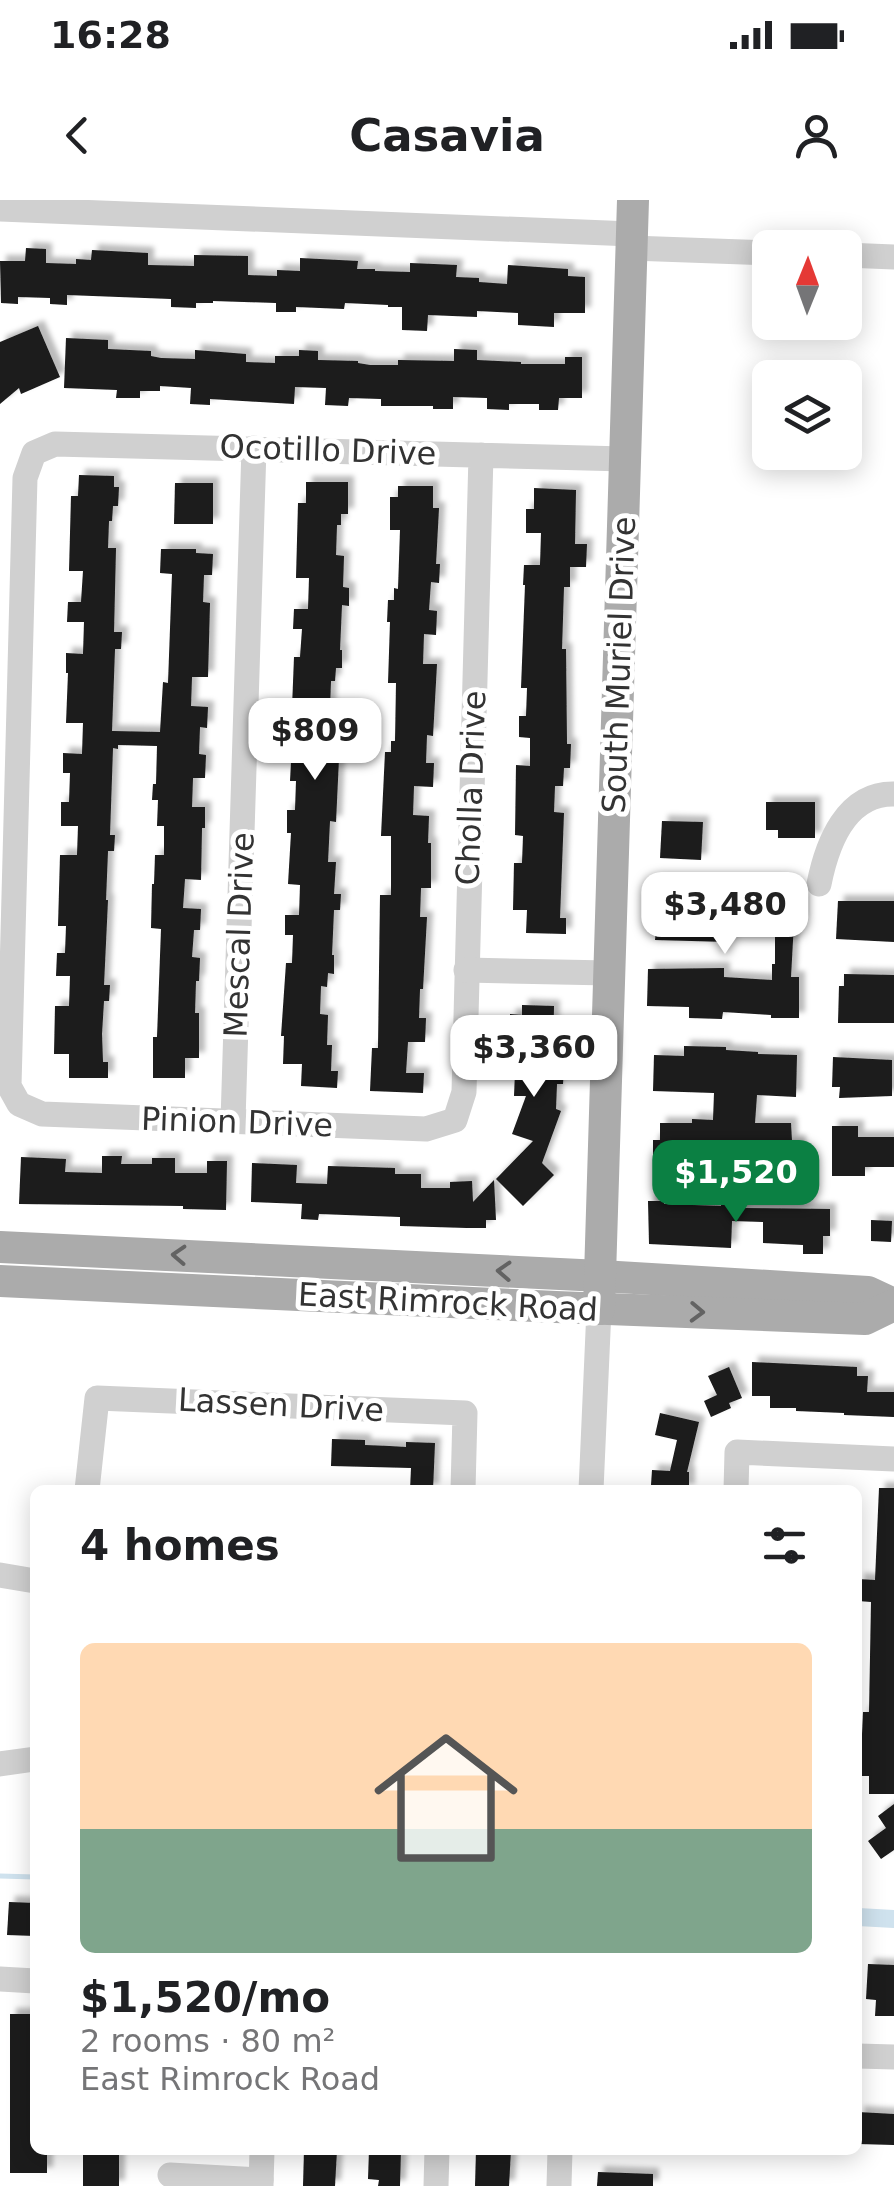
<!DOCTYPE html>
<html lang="en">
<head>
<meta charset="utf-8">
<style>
	body { margin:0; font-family:"DejaVu Sans",sans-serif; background:#f6f6f6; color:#202124; height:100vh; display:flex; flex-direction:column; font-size:38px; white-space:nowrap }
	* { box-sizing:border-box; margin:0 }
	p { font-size:32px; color:#757577 }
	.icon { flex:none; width:55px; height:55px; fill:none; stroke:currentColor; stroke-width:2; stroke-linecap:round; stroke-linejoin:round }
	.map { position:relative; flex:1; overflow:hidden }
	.sheet { position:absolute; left:30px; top:1285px; width:832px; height:670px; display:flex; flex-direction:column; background:#fff; border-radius:15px; box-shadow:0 5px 25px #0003 }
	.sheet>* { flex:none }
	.needle { width:65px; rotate:1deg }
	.fabs { position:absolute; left:752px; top:30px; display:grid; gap:20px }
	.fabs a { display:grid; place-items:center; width:110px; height:110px; border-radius:15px; background:#fff; box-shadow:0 5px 25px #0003; font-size:50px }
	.price { position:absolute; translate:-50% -85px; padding:0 22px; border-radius:20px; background:#fff; color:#222; font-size:32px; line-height:65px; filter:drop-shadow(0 2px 5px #0008) }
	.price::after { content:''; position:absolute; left:50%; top:60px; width:30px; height:22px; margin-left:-15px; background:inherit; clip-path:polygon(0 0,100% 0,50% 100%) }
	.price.selected { background:#0b8043; color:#fff }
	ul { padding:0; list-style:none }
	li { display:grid; align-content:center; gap:20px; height:530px; padding:0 50px }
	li+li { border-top:2px solid #e0e0e0 }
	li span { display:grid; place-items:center; height:310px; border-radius:15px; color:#555 }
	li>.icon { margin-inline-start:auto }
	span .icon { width:180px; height:180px; fill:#fffc; stroke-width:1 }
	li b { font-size:42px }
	h2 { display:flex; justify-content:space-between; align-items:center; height:120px; padding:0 50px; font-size:42px }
	.status { display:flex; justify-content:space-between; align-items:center; height:70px; padding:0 50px; background:#fff; direction:ltr }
	.status svg { height:28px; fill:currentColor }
	header { display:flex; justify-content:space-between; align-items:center; height:130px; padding:0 50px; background:#fff; font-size:45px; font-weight:700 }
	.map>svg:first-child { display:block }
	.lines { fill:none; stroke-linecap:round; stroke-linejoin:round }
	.stream { stroke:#cfe2ee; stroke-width:5 }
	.canal { stroke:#cfe2ee; stroke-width:18 }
	.building { fill:#1a1a1a; filter:url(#shadow) }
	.minor { stroke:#d0d0d0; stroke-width:25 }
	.major { stroke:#ababab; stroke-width:32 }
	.oneway { stroke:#636363 }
	.labels { text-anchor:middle; stroke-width:10; stroke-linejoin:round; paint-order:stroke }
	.street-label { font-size:32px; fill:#333; stroke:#fff }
</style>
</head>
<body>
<div class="status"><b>16:28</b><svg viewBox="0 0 49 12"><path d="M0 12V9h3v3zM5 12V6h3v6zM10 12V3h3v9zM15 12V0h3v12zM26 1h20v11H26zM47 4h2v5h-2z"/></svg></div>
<header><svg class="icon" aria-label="back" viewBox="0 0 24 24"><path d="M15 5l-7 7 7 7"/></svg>Casavia<svg class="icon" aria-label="person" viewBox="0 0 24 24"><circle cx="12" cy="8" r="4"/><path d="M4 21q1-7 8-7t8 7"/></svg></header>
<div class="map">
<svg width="894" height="1986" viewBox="0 0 894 1986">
	<defs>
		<filter id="shadow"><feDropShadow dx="6" dy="-6" stdDeviation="2.5" flood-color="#0004"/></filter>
	</defs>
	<rect width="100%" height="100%" fill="#fff"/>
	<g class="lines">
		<polyline class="stream" points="0,1676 35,1677"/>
		<polyline class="canal" points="858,1717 894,1719"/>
	</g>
	<g class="building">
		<polygon points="26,48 46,49 46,63 76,64 76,59 91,60 92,50 148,53 148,65 194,66 194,55 248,56 248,75 277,76 277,70 300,71 300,58 358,61 357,69 375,69 375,71 410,72 410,63 457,65 456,77 479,78 479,82 507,84 508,65 568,69 568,76 585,77 585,113 554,113 554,127 518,125 518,113 477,111 477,117 428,115 427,131 402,130 402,107 388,107 388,105 345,103 344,109 296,107 296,112 276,112 276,103 213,101 213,103 196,103 196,108 171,107 171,99 67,95 67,105 50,104 50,98 18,97 18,104 1,103 0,61 25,61"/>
		<polygon points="38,126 60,177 21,194 19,188 0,204 0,142"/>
		<polygon points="66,138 108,140 108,149 151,151 151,156 161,158 195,159 195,150 246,154 246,162 275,163 275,156 299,156 299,150 318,151 318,160 358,161 358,163 370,165 398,165 398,160 454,161 454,149 477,150 477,160 521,162 521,164 565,164 565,157 582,157 582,198 559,198 558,210 539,210 539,204 509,204 509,210 487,209 487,198 453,197 453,209 433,209 433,206 381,206 381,199 349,198 348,206 325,205 326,188 295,187 294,204 210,199 210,205 190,204 191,188 160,186 160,191 140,191 140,198 116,198 117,190 64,188"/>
		<polygon points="79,275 114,276 114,287 119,287 118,306 113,306 112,321 109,321 108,348 116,348 114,432 122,432 121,449 115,449 112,531 160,532 163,482 168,483 172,374 160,373 161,349 196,349 196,353 213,354 212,375 204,375 203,402 210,403 208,477 192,477 191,506 208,507 207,528 200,527 199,554 206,555 205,578 193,578 192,607 205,607 205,628 202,628 201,680 185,679 183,708 201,709 200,730 194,730 192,757 200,758 199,781 196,781 195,813 199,813 199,858 185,858 185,878 153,878 153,837 157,837 161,729 151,728 152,684 154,684 155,655 164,655 164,626 157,626 158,600 152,600 153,584 156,584 157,546 118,545 118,549 113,548 110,635 115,635 114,651 108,651 106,700 108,700 104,785 110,785 109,801 104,801 102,834 103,862 108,862 108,878 69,878 69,854 54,854 55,806 69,806 70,776 56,776 57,753 65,753 66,726 58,726 60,655 77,655 78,626 61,626 61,602 69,602 70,573 63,573 63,553 82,554 83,523 66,523 68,473 66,473 66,453 83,454 84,422 67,422 68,402 81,402 83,371 69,371 71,296 78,296"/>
		<polygon points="306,282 348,282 348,314 341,314 341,325 337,325 336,355 344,356 343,387 349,388 349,406 342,405 340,450 342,450 342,468 336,468 335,481 331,481 330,508 337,508 337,540 346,541 345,558 339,558 336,622 330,621 328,662 336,662 334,694 341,694 340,710 334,710 332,755 334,755 334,774 328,773 327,787 321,786 320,814 328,815 327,845 332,845 331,871 338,871 337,888 301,886 302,864 283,864 284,836 281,836 286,763 292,763 293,735 285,735 285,715 299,715 300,685 288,684 291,633 287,633 287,610 295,610 296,581 290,581 291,562 308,562 309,533 291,533 294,457 300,457 302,429 293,429 294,409 308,409 309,378 296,378 298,303 306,303"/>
		<polygon points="175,283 213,283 213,324 174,324"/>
		<polygon points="398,286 433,286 433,308 439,308 436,364 440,364 439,383 431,382 429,410 437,411 436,435 424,434 423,464 437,464 433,536 427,535 426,563 434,563 433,587 414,586 413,615 429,616 428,643 431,643 431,688 421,688 420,717 427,717 423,789 420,789 419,818 426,818 425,842 408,842 406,873 424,873 423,893 370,891 372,848 378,848 380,695 391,695 391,636 381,636 385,552 391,552 391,541 395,541 396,483 388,483 390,422 387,422 388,400 394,400 394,388 398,389 400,330 390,330 390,297 398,297"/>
		<polygon points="534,288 576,290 575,344 587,344 586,367 570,367 570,387 564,387 562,449 566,449 567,544 571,544 570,568 564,568 563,586 555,586 554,612 564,613 560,718 566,718 566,734 526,733 527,710 513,710 514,663 522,663 523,636 515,635 516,565 530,566 530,538 519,537 519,516 526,516 527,488 521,488 525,385 523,385 524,365 540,365 541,333 526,333 526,309 534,309"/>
		<polygon points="766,602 815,602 815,638 778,638 778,630 766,630"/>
		<polygon points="662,621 703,622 701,660 660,658"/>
		<polygon points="679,695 729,697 729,699 801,698 801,722 794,722 791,777 799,777 799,818 771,818 771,815 723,812 722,819 689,818 689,807 647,806 648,769 724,768 724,777 772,780 772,764 775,764 775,726 728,725 728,742 655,740 656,731 648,731 649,703 679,703"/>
		<polygon points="838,701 894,701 894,742 836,739"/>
		<polygon points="844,774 894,775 894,823 838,823 839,786 844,786"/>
		<polygon points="522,805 554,806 553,852 557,853 557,864 564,865 563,884 557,884 556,909 561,911 542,963 554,975 523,1006 496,979 533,941 512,934 526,896 514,896 515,872 522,872 523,844 510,843 510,814 522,815"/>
		<polygon points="684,846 726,847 726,850 758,852 758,854 797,855 796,897 757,895 755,923 791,923 792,941 800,941 800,974 771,974 771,970 653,966 653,940 660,940 660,923 692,923 692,919 713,920 714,893 653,891 654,855 684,856"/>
		<polygon points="833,857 892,860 892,896 839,898 840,887 832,887"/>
		<polygon points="832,926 858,926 858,937 894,937 894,967 865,967 865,976 832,976"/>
		<polygon points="102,956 122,956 121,964 152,964 152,958 175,958 175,973 207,973 207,961 227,961 226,1010 183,1009 183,1006 19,1004 21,957 66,959 65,972 102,973"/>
		<polygon points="252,963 297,965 296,983 327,984 328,966 395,968 395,974 421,974 421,988 450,988 450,982 472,981 473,1002 494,980 496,1020 486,1020 486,1028 467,1028 400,1026 400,1017 319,1014 318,1020 301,1019 302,1004 251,1002"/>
		<polygon points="722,998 740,999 739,1008 830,1009 830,1036 823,1036 823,1054 803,1054 803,1045 763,1043 763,1022 732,1021 731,1048 649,1044 648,1001 664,1001 664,1004 721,1006"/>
		<polygon points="871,1020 892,1021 891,1042 871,1041"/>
		<polygon points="752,1162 857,1167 857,1176 868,1176 867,1192 894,1192 894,1217 844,1215 844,1213 796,1211 796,1208 770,1208 770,1196 752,1196"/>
		<polygon points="729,1167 742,1198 729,1203 731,1208 711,1217 704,1201 717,1195 708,1176"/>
		<polygon points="660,1213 699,1222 687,1272 689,1272 689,1290 657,1290 658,1285 651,1285 652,1270 670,1271 677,1240 655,1235"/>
		<polygon points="332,1239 365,1240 365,1245 389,1246 406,1247 406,1242 435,1243 433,1290 410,1290 411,1268 331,1266"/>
		<polygon points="879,1288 894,1288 894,1594 869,1594 869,1576 858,1576 858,1557 861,1557 863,1512 869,1512 871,1402 858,1401 858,1379 875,1380"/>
		<polygon points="894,1604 894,1650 881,1659 868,1641 886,1628 878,1616"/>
		<polygon points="9,1702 35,1703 35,1736 7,1735"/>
		<polygon points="868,1764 894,1765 894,1816 875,1816 876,1800 866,1799"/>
		<polygon points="10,1814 35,1814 35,1950 47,1950 47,1973 10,1973"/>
		<polygon points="858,1912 894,1914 894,1945 858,1944"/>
		<polygon points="304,1950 337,1950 335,1986 303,1986"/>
		<polygon points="369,1950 401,1950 400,1986 378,1986 379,1980 368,1979"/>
		<polygon points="476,1950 511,1950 509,1986 475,1986"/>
		<rect x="83" y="1952" width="36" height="34"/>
		<polygon points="598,1972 653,1974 653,1986 597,1986"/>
	</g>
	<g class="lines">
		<g class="minor">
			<polyline points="0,9 632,34"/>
			<polyline points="631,48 770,53"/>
			<polyline points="845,55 894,57"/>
			<path d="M481,255L464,892L455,920L426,929L42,914L19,904L9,886L25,278L34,253L55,244C245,248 435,253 625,259"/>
			<path d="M819,684C827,644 846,593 894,594"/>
			<polyline points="466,770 609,773"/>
			<polyline points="233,921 254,248"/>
			<polyline points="87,1290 97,1198 465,1213 463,1290"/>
			<polyline points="591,1290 599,1109"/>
			<polyline points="736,1290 737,1252 894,1259"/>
			<polyline points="0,1375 35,1381"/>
			<polyline points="0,1564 35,1559"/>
			<polyline points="0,1779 35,1781"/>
			<polyline points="858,1856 894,1857"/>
			<polyline points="170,1975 261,1980"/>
			<polyline points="261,1986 262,1950"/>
			<polyline points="436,1986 437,1950"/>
			<polyline points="559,1986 560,1950"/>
		</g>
		<g class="major">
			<polyline points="0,1047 601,1076 868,1092 894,1104"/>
			<polyline points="0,1081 556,1107 865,1119 894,1105"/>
			<polyline points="599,1109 633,0"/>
		</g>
	</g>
	<defs><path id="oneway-chevron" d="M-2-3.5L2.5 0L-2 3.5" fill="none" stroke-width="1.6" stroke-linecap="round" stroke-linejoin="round" transform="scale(2.5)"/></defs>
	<g class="oneway">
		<use href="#oneway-chevron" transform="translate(179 1055) rotate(-177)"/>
		<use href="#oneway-chevron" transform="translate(504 1071) rotate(-177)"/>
		<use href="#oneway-chevron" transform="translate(697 1112) rotate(2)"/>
	</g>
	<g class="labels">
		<g class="street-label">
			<text transform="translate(328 250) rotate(2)" y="11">Ocotillo Drive</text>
			<text transform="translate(619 465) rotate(-88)" y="11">South Muriel Drive</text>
			<text transform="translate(471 588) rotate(-88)" y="11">Cholla Drive</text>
			<text transform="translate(239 735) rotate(-88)" y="11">Mescal Drive</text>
			<text transform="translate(237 922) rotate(2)" y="11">Pinion Drive</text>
			<text transform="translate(448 1102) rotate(3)" y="11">East Rimrock Road</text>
			<text transform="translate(281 1205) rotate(3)" y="11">Lassen Drive</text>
		</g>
	</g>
</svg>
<div class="fabs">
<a><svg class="needle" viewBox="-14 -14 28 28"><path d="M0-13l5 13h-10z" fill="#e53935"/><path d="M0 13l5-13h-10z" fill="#757577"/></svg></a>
<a><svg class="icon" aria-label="layers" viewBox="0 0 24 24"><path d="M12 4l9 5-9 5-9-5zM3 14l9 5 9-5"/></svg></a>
</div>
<b class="price" style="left:315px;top:583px">$809</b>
<b class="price" style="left:725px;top:757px">$3,480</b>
<b class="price" style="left:534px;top:900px">$3,360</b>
<b class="price selected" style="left:736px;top:1025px">$1,520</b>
<section class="sheet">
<h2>4 homes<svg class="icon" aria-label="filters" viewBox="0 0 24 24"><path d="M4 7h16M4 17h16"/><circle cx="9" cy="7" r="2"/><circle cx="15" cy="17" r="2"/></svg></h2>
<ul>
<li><span style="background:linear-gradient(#ffd9b3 60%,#7fa58c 0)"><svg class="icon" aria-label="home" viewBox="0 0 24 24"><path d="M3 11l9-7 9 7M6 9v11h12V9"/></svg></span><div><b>$1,520/mo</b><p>2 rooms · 80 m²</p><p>East Rimrock Road</p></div></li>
</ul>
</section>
</div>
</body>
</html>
